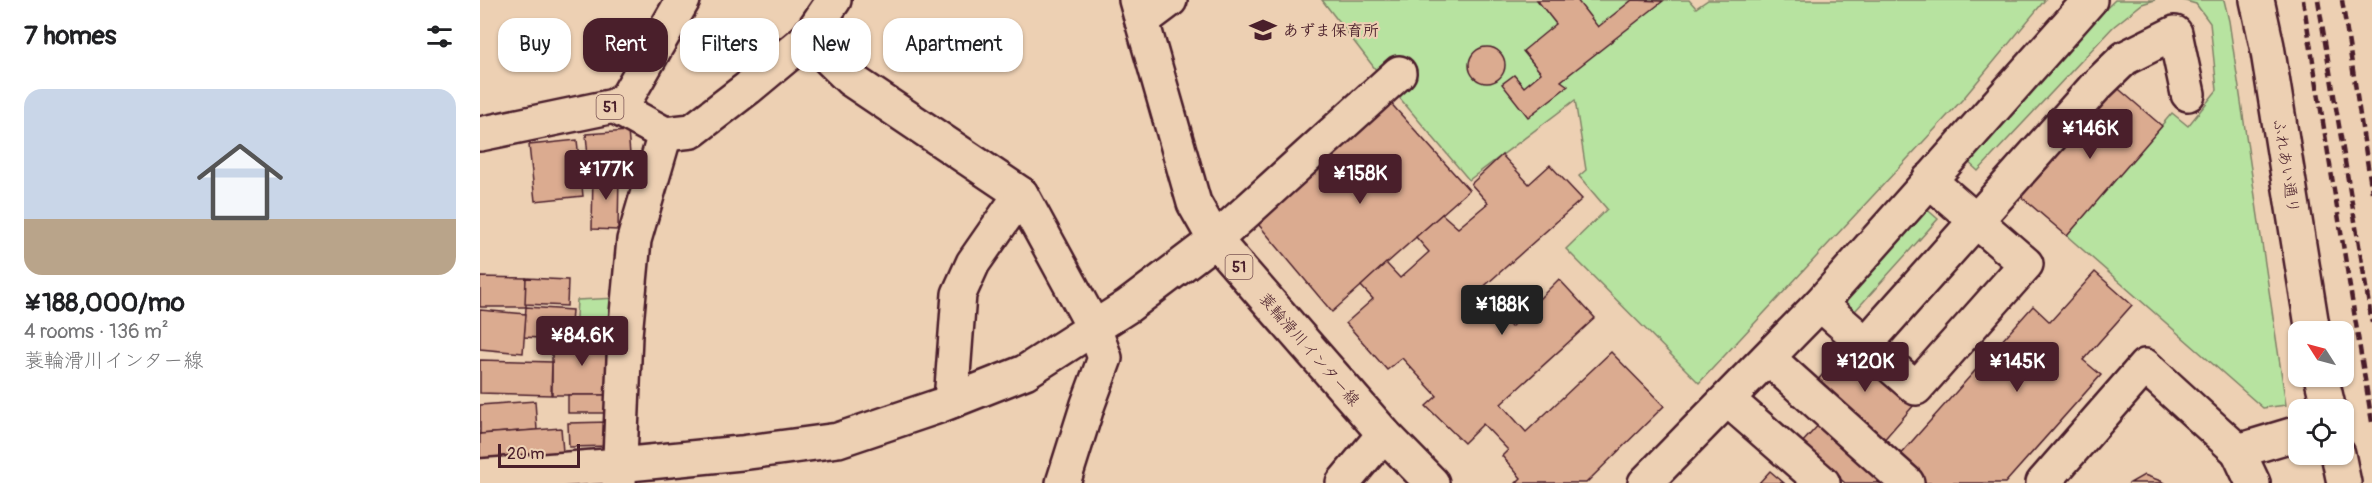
<!DOCTYPE html>
<html lang="en">
<head>
<meta charset="utf-8">
<style>
	body { margin:0; font-family:Pangolin,"Klee One",sans-serif; background:#f2f2f2; color:#202124; height:100vh; display:flex; flex-direction:column; font-size:22px; white-space:nowrap }
	* { box-sizing:border-box; margin:0 }
	p { font-size:20px; color:#757577 }
	.icon { flex:none; width:33px; height:33px; fill:none; stroke:currentColor; stroke-width:2; stroke-linecap:round; stroke-linejoin:round }
	.map { position:relative; flex:1; overflow:hidden }
	.details { display:flex; flex-direction:column; background:#fff; width:480px }
	.details>* { flex:none }
	.hud { position:absolute; left:18px; top:18px; width:570px; height:54px; display:flex; gap:12px }
	.needle { width:39px; rotate:306deg }
	.buttons { position:absolute; left:1808px; top:321px; display:grid; gap:12px }
	.buttons a { display:grid; place-items:center; width:66px; height:66px; border-radius:12px; background:#fff; box-shadow:0 2px 4px #0004; font-size:30px }
	.scale { position:absolute; left:18px; bottom:15px; width:82px; box-sizing:border-box; padding-left:6px; border:3px solid #4a1f2b; border-top:0; font-size:16px; line-height:21px; white-space:nowrap; color:#4a1f2b; -webkit-text-stroke:4px #edd0b3; paint-order:stroke }
	.price { position:absolute; translate:-50% -51px; padding:0 14px; border-radius:6px; background:#4a1f2b; color:#fff; font-size:20px; line-height:39px; filter:drop-shadow(0 2px 3px #0008) }
	.price::after { content:''; position:absolute; left:50%; top:36px; width:18px; height:14px; margin-left:-9px; background:inherit; clip-path:polygon(0 0,100% 0,50% 100%) }
	.price.active { background:#222; color:#fff }
	ul { padding:0; list-style:none }
	li { display:grid; align-content:center; gap:12px; height:318px; padding:0 24px }
	li span { display:grid; place-items:center; height:186px; border-radius:18px; color:#555 }
	li>.icon { margin-inline-start:auto }
	span .icon { width:108px; height:108px; fill:#fffc; stroke-width:1 }
	li b { font-size:26px }
	h2 { display:flex; justify-content:space-between; align-items:center; height:72px; padding:0 24px; font-size:26px }
	.tag { padding:0 21px; border-radius:18px; background:#fff; box-shadow:0 2px 4px #0004; font-size:21px; line-height:54px }
	.tag.active { background:#4a1f2b; color:#fff }
	main { display:flex; flex:1; min-height:0 }
	.map>svg:first-child { display:block }
	.green { fill:#b7e3a0; stroke:#808166; stroke-width:1.5 }
	.building { fill:#dbab90; stroke:#4a1f2b; stroke-width:1.5 }
	.lines { fill:none; stroke-linecap:round; stroke-linejoin:round }
	.minor-casing { stroke:#4a1f2b; stroke-width:38 }
	.major-casing { stroke:#4a1f2b; stroke-width:38 }
	.minor { stroke:#edd0b3; stroke-width:33 }
	.major { stroke:#edd0b3; stroke-width:33 }
	.rail { stroke:#4a1f2b; stroke-width:4.5; stroke-dasharray:9 4.5; stroke-linecap:butt }
	.labels { text-anchor:middle; stroke-width:4.5; stroke-linejoin:round; paint-order:stroke }
	.shield { fill:#edd0b3; stroke:#7b5454; stroke-width:1.5 }
	.shield-label { font-size:15px; font-weight:bold; fill:#4a1f2b }
	.poi-label { font-size:16px; font-weight:bold; fill:#4a1f2b; stroke:#edd0b3; text-anchor:start }
	.street-label { font-size:16px; fill:#4a1f2b; stroke:#edd0b3 }
</style>
</head>
<body>
<main>
<section class="details">
<h2>7 homes<svg class="icon" aria-label="filters" viewBox="0 0 24 24"><path d="M4 7h16M4 17h16"/><circle cx="9" cy="7" r="2"/><circle cx="15" cy="17" r="2"/></svg></h2>
<ul>
<li><span style="background:linear-gradient(#c9d6e8 70%,#b9a48a 0)"><svg class="icon" aria-label="home" viewBox="0 0 24 24"><path d="M3 11l9-7 9 7M6 9v11h12V9"/></svg></span><div><b>¥188,000/mo</b><p>4 rooms · 136 m²</p><p>蓑輪滑川インター線</p></div></li>
</ul>
</section>
<div class="map">
<svg width="1892" height="483" viewBox="0 0 1892 483">
	<rect width="100%" height="100%" fill="#edd0b3"/>
	<filter id="ink" filterUnits="userSpaceOnUse"><feTurbulence type="fractalNoise" baseFrequency=".0167" numOctaves="2"/><feDisplacementMap in="SourceGraphic" scale="12" xChannelSelector="R" yChannelSelector="G"/><feConvolveMatrix kernelMatrix="1 2 1 2 8 2 1 2 1" color-interpolation-filters="sRGB"/></filter>
	<g filter="url(#ink)">
		<g class="green">
			<polygon points="842,0 1209,0 1216,8 1228,0 1565,0 1482,100 1219,383 1086,249 1127,209 1099,176 1106,170 1095,100 989,180 896,70"/>
			<polygon points="1635,0 1675,0 1662,4 1633,27 1498,171 1485,159 1579,55"/>
			<polygon points="1702,0 1744,0 1749,21 1806,405 1783,408 1587,236 1692,113 1708,126 1737,90 1730,23 1716,4"/>
			<polygon points="1443,206 1458,219 1367,320 1353,306"/>
			<polygon points="138,298 137,335 95,335 97,300"/>
		</g>
		<g class="building">
			<polygon points="1057,0 1097,0 1118,27 1152,0 1183,1 1081,81 1088,86 1048,117 1022,84 1034,75 1044,87 1061,73 1043,51 1076,24"/>
			<circle cx="1007" cy="65" r="18"/>
			<polygon points="1633,84 1682,126 1587,236 1538,194"/>
			<polygon points="906,98 989,190 852,312 773,218"/>
			<polygon points="148,131 151,166 109,169 106,134"/>
			<polygon points="97,140 103,196 55,201 49,145"/>
			<polygon points="1022,155 1049,184 1070,165 1102,199 999,291 1031,327 1079,279 1115,318 1021,404 1046,432 1131,352 1184,406 1106,483 1036,483 1041,478 1022,456 1028,450 1003,424 984,443 946,406 957,396 922,358 907,370 866,323 893,299 881,286 906,263 920,278 949,252 936,237 962,214 978,228 1008,203 991,184"/>
			<polygon points="113,173 139,174 138,230 112,229"/>
			<polygon points="1615,272 1652,305 1603,360 1621,375 1525,483 1445,483 1417,458 1553,306 1570,322"/>
			<polygon points="0,277 46,278 46,307 0,307"/>
			<polygon points="46,278 88,280 87,306 45,304"/>
			<polygon points="46,307 92,310 90,340 44,337"/>
			<polygon points="0,310 46,314 43,353 0,349"/>
			<polygon points="72,339 132,340 131,395 72,395"/>
			<polygon points="1369,345 1434,405 1402,442 1336,382"/>
			<polygon points="0,360 72,362 71,395 0,393"/>
			<rect x="88" y="395" width="43" height="18"/>
			<polygon points="55,401 57,430 0,434 0,405"/>
			<polygon points="1343,420 1414,483 1365,483 1321,444"/>
			<polygon points="128,422 129,446 89,447 88,423"/>
			<polygon points="81,428 83,452 0,459 0,434"/>
			<polygon points="1290,471 1304,483 1279,483"/>
			<polygon points="1664,475 1681,481 1684,483 1650,483"/>
		</g>
		<g class="lines">
			<defs>
				<g id="minor">
					<polyline points="1777,0 1787,46 1833,332"/>
					<polyline points="662,21 690,0"/>
					<polyline points="328,38 370,79 541,194 493,263 479,294 471,401"/>
					<polyline points="134,106 185,134 154,240 145,335 139,483"/>
					<polyline points="185,134 212,131 268,88 328,38 354,0"/>
					<polyline points="541,194 614,328 625,358 608,404 583,483"/>
					<polyline points="1340,304 1436,388 1546,264 1449,180"/>
					<polyline points="1386,344 1615,87 1645,58 1695,33 1708,94"/>
					<polyline points="1288,358 1427,483"/>
					<polyline points="1841,376 1849,410"/>
					<polyline points="1248,400 1343,483"/>
					<polyline points="1758,451 1773,483"/>
					<polyline points="1858,454 1864,483"/>
					<polyline points="0,476 139,465 261,453 358,440 459,406 545,372 648,306 735,240 919,73"/>
					<polyline points="863,483 904,434"/>
					<polyline points="1165,483 1340,304 1610,0"/>
					<polyline points="1563,483 1665,366 1758,451 1818,433"/>
				</g>
				<g id="major">
					<polyline points="656,0 714,203 735,240 904,434 952,483"/>
					<polyline points="0,134 134,106 147,97 203,0"/>
				</g>
			</defs>
			<use href="#minor" class="minor-casing"/>
			<use href="#major" class="major-casing"/>
			<use href="#minor" class="minor"/>
			<use href="#major" class="major"/>
			<g class="rail">
				<polyline points="1823,0 1892,422"/>
				<polyline points="1838,0 1892,323"/>
				<polyline points="1862,0 1892,192"/>
			</g>
		</g>
	</g>
	<defs>
		<symbol id="school-bare" viewBox="-9 -9 18 18"><path d="M0-5L7-2L0 1L-7-2ZM-4 1L0 2.5L4 1V4Q0 6-4 4Z" fill="#4a1f2b" stroke="#edd0b3" stroke-width="2.5" paint-order="stroke"/></symbol>
	</defs>
	<g fill-rule="evenodd">
		<use href="#school-bare" x="764" y="11" width="38" height="38"/>
	</g>
	<g class="labels">
		<g class="shield">
			<rect x="116.5" y="95" width="27" height="24" rx="4.5"/>
			<rect x="745.5" y="255" width="27" height="24" rx="4.5"/>
		</g>
		<g class="shield-label">
			<text x="130" y="112">51</text>
			<text x="759" y="272">51</text>
		</g>
		<g class="poi-label">
			<text x="803" y="36">あずま保育所</text>
		</g>
		<g class="street-label">
			<text transform="translate(1807 166) rotate(81)" y="6">ふれあい通り</text>
			<text transform="translate(830 349) rotate(49)" y="6">蓑輪滑川インター線</text>
		</g>
	</g>
</svg>
<div class="buttons">
<a><svg class="needle" viewBox="-14 -14 28 28"><path d="M0-13l5 13h-10z" fill="#e53935"/><path d="M0 13l5-13h-10z" fill="#757577"/></svg></a>
<a><svg class="icon" aria-label="locate" viewBox="0 0 24 24"><circle cx="12" cy="12" r="6"/><path d="M12 2v4M12 18v4M2 12h4M18 12h4"/></svg></a>
</div>
<div class="scale">20 m</div>
<b class="price" style="left:1610px;top:160px">¥146K</b>
<b class="price" style="left:126px;top:201px">¥177K</b>
<b class="price" style="left:880px;top:205px">¥158K</b>
<b class="price active" style="left:1022px;top:336px">¥188K</b>
<b class="price" style="left:102px;top:367px">¥84.6K</b>
<b class="price" style="left:1385px;top:393px">¥120K</b>
<b class="price" style="left:1537px;top:393px">¥145K</b>
<div class="hud">
<a class="tag">Buy</a>
<a class="tag active">Rent</a>
<a class="tag">Filters</a>
<a class="tag">New</a>
<a class="tag">Apartment</a>
</div>
</div>
</main>
</body>
</html>
